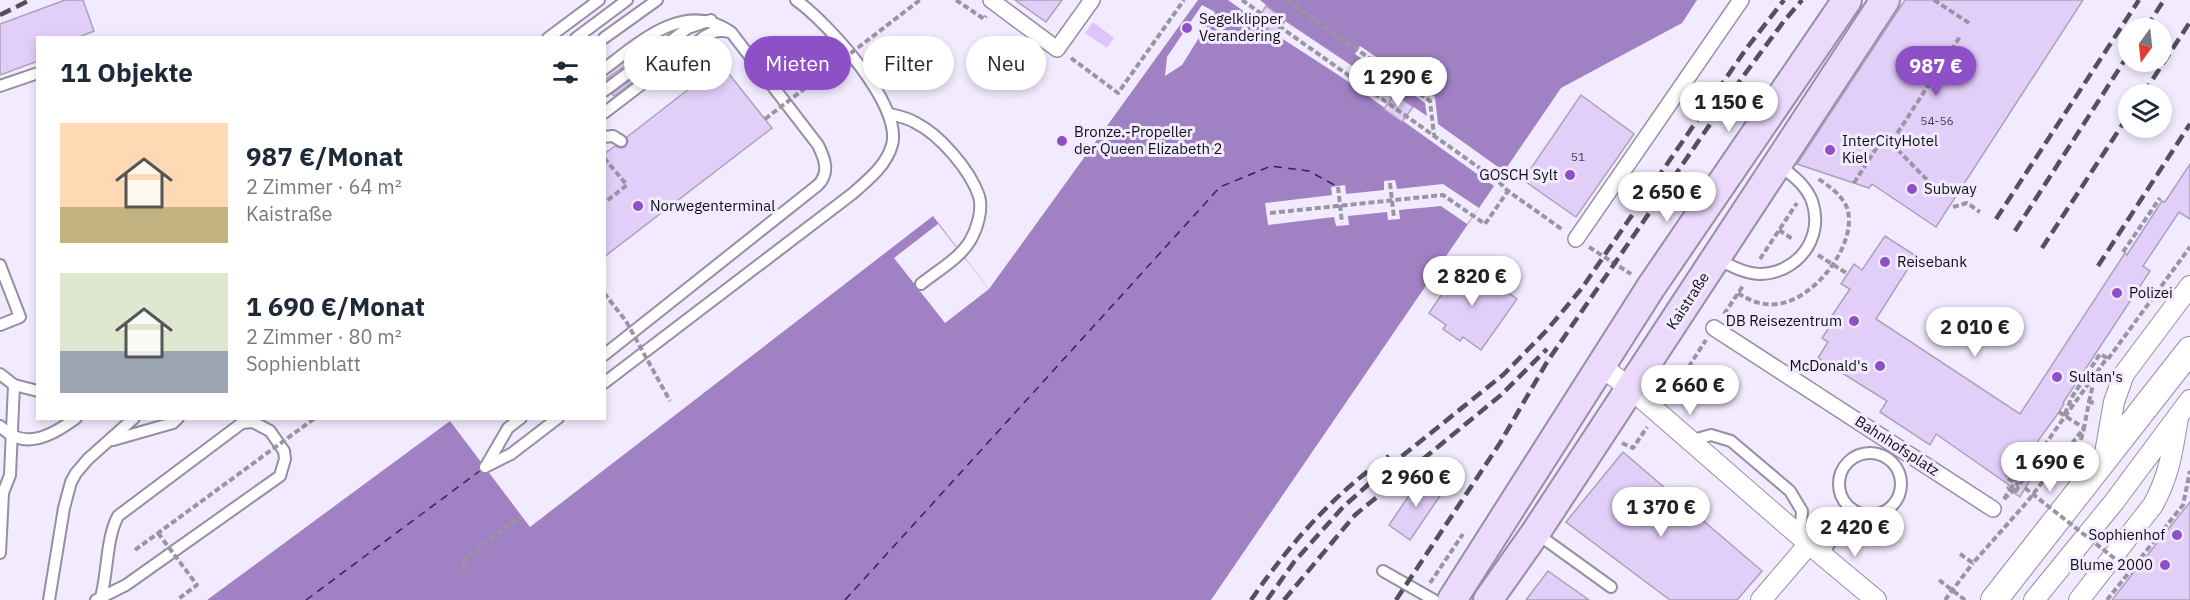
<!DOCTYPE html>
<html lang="de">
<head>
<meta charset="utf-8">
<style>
	body { margin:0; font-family:"IBM Plex Sans",sans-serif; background:#f2f2f3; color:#1f2937; height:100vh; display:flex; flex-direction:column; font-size:22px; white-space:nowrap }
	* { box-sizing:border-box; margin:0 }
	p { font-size:20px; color:#747a83 }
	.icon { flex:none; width:33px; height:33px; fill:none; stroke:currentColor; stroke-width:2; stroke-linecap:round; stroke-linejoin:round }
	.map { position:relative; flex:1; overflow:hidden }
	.sheet { position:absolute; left:36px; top:36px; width:570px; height:384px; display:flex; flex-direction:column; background:#fff; border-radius:0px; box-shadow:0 3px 9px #0003 }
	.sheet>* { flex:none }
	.hud { position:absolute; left:624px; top:36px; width:570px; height:54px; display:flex; gap:12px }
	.needle { width:39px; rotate:195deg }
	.controls { position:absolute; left:2118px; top:18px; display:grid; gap:12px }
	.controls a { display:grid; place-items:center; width:54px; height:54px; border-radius:50%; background:#fff; box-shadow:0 3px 9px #0003; font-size:30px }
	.price { position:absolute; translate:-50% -51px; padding:0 14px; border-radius:21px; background:#fff; color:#222; font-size:20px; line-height:39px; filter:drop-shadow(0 2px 3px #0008) }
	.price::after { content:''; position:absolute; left:50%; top:36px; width:18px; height:14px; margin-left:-9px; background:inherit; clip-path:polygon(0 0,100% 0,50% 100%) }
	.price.active { background:#8d50c6; color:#fff }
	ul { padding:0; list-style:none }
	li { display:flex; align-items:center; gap:18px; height:150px; padding:0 24px }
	li span { display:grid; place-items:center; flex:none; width:168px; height:120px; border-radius:0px; color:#555 }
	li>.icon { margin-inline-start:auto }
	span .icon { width:72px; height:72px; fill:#fffc; stroke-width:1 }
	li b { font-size:26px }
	h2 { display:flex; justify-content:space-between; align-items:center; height:72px; padding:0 24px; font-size:26px }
	.tag { padding:0 21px; border-radius:27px; background:#fff; box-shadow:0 3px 9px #0003; font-size:21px; line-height:54px }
	.tag.active { background:#8d50c6; color:#fff }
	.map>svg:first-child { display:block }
	.green { fill:#dec4fe }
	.water { fill:#a081c3 }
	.pier { fill:#f2eafe }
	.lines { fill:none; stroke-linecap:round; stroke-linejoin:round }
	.ferry { stroke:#431867; stroke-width:1.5; stroke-dasharray:8 6; stroke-linecap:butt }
	.building { fill:#e2cff9; stroke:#aba1b8; stroke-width:1.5 }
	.service-casing { stroke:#978da4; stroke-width:14 }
	.pedestrian-casing { stroke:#978da4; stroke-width:18 }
	.minor-casing { stroke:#978da4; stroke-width:22 }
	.tertiary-casing { stroke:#978da4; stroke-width:28 }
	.secondary-casing { stroke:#978da4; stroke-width:32 }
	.path { stroke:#9a94a3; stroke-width:4; stroke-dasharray:6 3; stroke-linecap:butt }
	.service { stroke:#fff; stroke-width:10 }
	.pedestrian { stroke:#fff; stroke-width:15 }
	.minor { stroke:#fff; stroke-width:20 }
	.tertiary { stroke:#fff; stroke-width:26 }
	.secondary { stroke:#ebdafc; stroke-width:28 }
	.rail { stroke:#54505c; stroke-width:4.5; stroke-dasharray:12 6; stroke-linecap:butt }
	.path-bridge { stroke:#9a94a3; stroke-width:4; stroke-dasharray:6 3; stroke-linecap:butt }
	.poi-dot { fill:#8d50c6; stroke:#f2eafe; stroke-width:2 }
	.labels { text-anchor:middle; stroke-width:6; stroke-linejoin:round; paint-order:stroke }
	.number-label { font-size:12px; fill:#453e4f }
	.poi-label { font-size:15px; fill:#110e16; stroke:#f2eafe; text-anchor:start }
	.street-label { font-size:15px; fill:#110e16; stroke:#f2eafe }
</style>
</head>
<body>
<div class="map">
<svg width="2190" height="600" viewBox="0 0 2190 600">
	<rect width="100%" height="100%" fill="#f2eafe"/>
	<polygon class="green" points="1093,22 1114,38 1107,48 1085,33"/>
	<polygon class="water" points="1198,0 1697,0 1682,23 1561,88 1211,600 207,600 450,421 530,527 933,216 989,289"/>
	<g class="pier">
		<polygon points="1228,0 1260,0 1285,21 1427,116 1425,103 1355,54 1360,46 1435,97 1438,124 1505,172 1494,186 1340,76 1275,34"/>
		<polygon points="1202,5 1215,12 1182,65 1165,76 1167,57"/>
		<polygon points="1395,180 1397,189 1443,184 1479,208 1467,224 1441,206 1399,210 1400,219 1388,220 1387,212 1348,216 1349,225 1336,226 1334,217 1268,225 1265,203 1332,195 1331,187 1345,185 1346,194 1384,190 1384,181"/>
		<polygon points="938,224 989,289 945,323 894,258"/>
	</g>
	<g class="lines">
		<g class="ferry">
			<polyline points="306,600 481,470"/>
			<polyline points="845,600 1220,187 1271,166 1309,171 1338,187"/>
		</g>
	</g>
	<g class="building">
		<polygon points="65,0 83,0 94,31 77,38 38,38 38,61 0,75 0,24"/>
		<polygon points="1015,0 1062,0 1046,22"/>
		<polygon points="1905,0 2083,0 1936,227 1872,184 1869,188 1797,164"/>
		<polygon points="1266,6 1286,20 1275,34 1256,21"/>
		<polygon points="643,49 645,51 604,81 604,76"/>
		<polygon points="654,63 655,65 614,96 612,94"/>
		<polygon points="721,64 772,128 604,257 604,154 615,146 620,148 625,147 628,142 627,137"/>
		<polygon points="1394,94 1413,107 1402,122 1384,109"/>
		<polygon points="1581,95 1634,134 1576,217 1523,180"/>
		<polygon points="2190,164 2190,219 2179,212 2143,266 2150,271 2063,403 2064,404 2059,412 2030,452 2032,454 2022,468 2033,475 2020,497 2007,488 2009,485 1936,434 1930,445 1880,412 1887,401 1818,358 1828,342 1822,338 1830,326 1827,323 1850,289 1841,284 1854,264 1862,270 1885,236 1916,256 1876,319 2020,414 2125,253 2127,255 2162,201 2165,202"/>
		<polygon points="1464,262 1517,299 1481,350 1463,337 1460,341 1443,329 1446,325 1429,313"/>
		<polygon points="1623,452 1762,571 1737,600 1670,600 1566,522"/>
		<polygon points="1423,475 1444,490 1410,540 1389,525"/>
		<polygon points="2190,502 2190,600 2112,600 2137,568"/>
		<polygon points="1548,571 1589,600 1526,600"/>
	</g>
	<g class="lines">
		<defs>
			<g id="service">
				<polyline points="548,38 599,0"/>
				<polyline points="576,38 627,0"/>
				<polyline points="604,38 657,0"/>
				<path d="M604,69C641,41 685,0 731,32L818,145C825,159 830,173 818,185L604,355"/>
				<polyline points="0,86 38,73"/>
				<polyline points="604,91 688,28 711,20"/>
				<path d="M604,113L705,36C714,31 720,30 730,32"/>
				<path d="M890,114C899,116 908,118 916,123C940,135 970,170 979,196C983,210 977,229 970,241C959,259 937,271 921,284"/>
				<polyline points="604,137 613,136 621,141"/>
				<path d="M1716,258C1729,265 1743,273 1759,274C1797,274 1825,238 1812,201C1806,185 1792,174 1778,165"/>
				<polyline points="0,265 20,317 0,325"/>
				<polyline points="0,374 14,385 38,391"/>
				<path d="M604,383L852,194C868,180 886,166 892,145C903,105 827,22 796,0"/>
				<path d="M0,426C24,452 53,435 76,418"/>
				<polyline points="113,440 173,423 178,418"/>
				<polyline points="1690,441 1711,435 1731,441 1790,491 1802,511 1800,536"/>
				<circle cx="1870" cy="484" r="31"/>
				<polyline points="486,466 508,428 521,418"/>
				<polyline points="485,467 511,454 558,418"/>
				<polyline points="1536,533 1611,587"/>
				<polyline points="0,553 3,493 10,475 14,385"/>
				<polyline points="1822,555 1852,509"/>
				<polyline points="1383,571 1434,600"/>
				<polyline points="49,600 64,508 71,482 76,473 88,459 134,418"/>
				<path d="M96,600L126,585L280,476L285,459L284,451L270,431L253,422L242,423L118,516C106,539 108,571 101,597L100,600"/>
			</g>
			<g id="pedestrian">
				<polyline points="991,0 1057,49 1092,0"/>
				<polyline points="1576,239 1741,0"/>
				<polyline points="1714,328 1993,509"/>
			</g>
			<g id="minor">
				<polyline points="1602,367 1631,389 1809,544 1876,600"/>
				<polyline points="2104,459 2114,402 2124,374 2190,286"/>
				<polyline points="1761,600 1809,544"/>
				<polyline points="2034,600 2114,502 2190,400"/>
				<path d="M2079,600L2153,505C2169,477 2173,449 2178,417"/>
			</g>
			<polyline id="tertiary" points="1994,600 2190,350"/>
			<g id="secondary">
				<polyline points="1452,600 1651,287 1847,0"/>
				<polyline points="1488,600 1536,532 1885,0"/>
			</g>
		</defs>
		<use href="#service" class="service-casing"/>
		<use href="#pedestrian" class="pedestrian-casing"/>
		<use href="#minor" class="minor-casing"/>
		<use href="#tertiary" class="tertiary-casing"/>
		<use href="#secondary" class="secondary-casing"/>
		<g class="path">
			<polyline points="956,0 984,19 986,16"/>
			<polyline points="1242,0 1498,181 1508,191 1563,230"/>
			<polyline points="1287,0 1430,101 1434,135"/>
			<polyline points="1934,0 1969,23"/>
			<polyline points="1071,58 1118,93 1184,0"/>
			<polyline points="604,158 627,185 604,203"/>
			<polyline points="1390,183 1394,218"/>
			<polyline points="1854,183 1879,144 1891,143"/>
			<polyline points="1338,187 1342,223"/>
			<polyline points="1948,196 1937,190 1891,143 1961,35"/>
			<polyline points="1953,207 1967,203 1980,212"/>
			<polyline points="1270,213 1443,195 1485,224 1508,191"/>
			<polyline points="1779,230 1794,240"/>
			<polyline points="1589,247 1631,274"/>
			<polyline points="2123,252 2160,198"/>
			<polyline points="1818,255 1848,274"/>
			<polyline points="1760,259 1797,203"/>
			<path d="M1738,293C1750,301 1763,306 1778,304C1813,300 1856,247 1848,211C1844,196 1829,186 1817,178"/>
			<polyline points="1724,314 1743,286"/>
			<polyline points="2108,359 2190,247"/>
			<polyline points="1669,397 1706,340"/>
			<polyline points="2089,402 2094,380"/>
			<polyline points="2059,412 2084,428 2078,451"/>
			<polyline points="1622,443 1633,448 1647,427"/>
			<polyline points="2010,490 2021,472 2013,467 2006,477 2019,485"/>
			<path d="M2004,499L2011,488L2016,491C2043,444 2076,402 2107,358L2100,354L2072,397L2064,416"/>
			<polyline points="1960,554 1973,563 2027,502 2084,428 2089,402 2095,403"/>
			<polyline points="466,569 461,562 521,516"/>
			<polyline points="1939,580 1965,600"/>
			<polyline points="1430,583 1463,534"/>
			<polyline points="1945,600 1973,563"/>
			<polyline points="2107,600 2183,505 2190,471"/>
		</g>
		<use href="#service" class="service"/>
		<use href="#pedestrian" class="pedestrian"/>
		<use href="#minor" class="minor"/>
		<use href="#tertiary" class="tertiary"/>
		<use href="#secondary" class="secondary"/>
		<g class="rail">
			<polyline points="0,15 30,0"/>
			<polyline points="2146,28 2164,0"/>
			<polyline points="2143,94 2190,22"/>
			<polyline points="1996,219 2139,0"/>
			<polyline points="2015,231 2128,55"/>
			<polyline points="2042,248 2128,116"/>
			<polyline points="2098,266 2190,124"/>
			<path d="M1251,600C1288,546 1334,493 1389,456"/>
			<polyline points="1267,600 1294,562 1343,507 1387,468 1503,375 1547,330 1582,288 1746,49 1784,0"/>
			<polyline points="1284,600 1355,515 1501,395 1547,349"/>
			<polyline points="1396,600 1500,443 1547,362 1739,82 1784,21 1802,0"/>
		</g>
		<g class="path-bridge">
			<polyline points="765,119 920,0"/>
			<polyline points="604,293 626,321 670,401"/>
			<polyline points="2025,488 2133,573"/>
			<polyline points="2004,499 2015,489"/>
			<polyline points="158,533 197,585 177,600"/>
			<polyline points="135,550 315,418"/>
		</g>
	</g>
	<g class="poi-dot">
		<circle cx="1187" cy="28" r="6"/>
		<circle cx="1062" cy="141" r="6"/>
		<circle cx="1830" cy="150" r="6"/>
		<circle cx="1570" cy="175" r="6"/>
		<circle cx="1912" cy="189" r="6"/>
		<circle cx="638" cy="206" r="6"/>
		<circle cx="1885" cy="262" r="6"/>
		<circle cx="2117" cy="293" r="6"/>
		<circle cx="1854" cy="321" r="6"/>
		<circle cx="1880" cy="366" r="6"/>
		<circle cx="2057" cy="377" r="6"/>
		<circle cx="2177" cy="535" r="6"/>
		<circle cx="2165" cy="565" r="6"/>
	</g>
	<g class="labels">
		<g class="number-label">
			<text x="1937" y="125">54-56</text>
			<text x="1578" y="161">51</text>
		</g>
		<g class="poi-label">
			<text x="1199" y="24">Segelklipper<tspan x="1199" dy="17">Verandering</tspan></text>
			<text x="1074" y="137">Bronze.-Propeller<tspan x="1074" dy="17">der Queen Elizabeth 2</tspan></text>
			<text x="1842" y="146">InterCityHotel<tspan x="1842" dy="17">Kiel</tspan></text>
			<text x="1558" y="180" text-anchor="end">GOSCH Sylt</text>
			<text x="1924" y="194">Subway</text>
			<text x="650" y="211">Norwegenterminal</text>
			<text x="1897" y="267">Reisebank</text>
			<text x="2129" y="298">Polizei</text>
			<text x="1842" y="326" text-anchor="end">DB Reisezentrum</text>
			<text x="1868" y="371" text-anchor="end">McDonald's</text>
			<text x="2069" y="382">Sultan's</text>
			<text x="2165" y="540" text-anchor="end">Sophienhof</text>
			<text x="2153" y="570" text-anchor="end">Blume 2000</text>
		</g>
		<g class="street-label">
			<text transform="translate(1688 301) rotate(-57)" y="5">Kaistraße</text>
			<text transform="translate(1897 446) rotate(33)" y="5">Bahnhofsplatz</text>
		</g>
	</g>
</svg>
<div class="controls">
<a><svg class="needle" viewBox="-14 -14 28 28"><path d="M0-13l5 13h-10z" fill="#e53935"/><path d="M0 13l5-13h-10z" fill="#747a83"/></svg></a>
<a><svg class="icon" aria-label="layers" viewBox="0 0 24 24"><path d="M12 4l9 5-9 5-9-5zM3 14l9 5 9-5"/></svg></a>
</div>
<b class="price active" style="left:1936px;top:97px">987 €</b>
<b class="price" style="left:1398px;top:108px">1 290 €</b>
<b class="price" style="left:1729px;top:133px">1 150 €</b>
<b class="price" style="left:1667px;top:223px">2 650 €</b>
<b class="price" style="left:1472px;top:307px">2 820 €</b>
<b class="price" style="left:1975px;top:358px">2 010 €</b>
<b class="price" style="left:1690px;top:416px">2 660 €</b>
<b class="price" style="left:2050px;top:493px">1 690 €</b>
<b class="price" style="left:1416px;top:508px">2 960 €</b>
<b class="price" style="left:1661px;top:538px">1 370 €</b>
<b class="price" style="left:1855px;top:558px">2 420 €</b>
<div class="hud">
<a class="tag">Kaufen</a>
<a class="tag active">Mieten</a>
<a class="tag">Filter</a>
<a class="tag">Neu</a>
</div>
<section class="sheet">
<h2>11 Objekte<svg class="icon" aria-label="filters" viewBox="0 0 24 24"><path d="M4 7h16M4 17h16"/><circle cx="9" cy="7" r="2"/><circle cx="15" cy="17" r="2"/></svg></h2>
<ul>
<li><span style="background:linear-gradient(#ffd9b3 70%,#c2b280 0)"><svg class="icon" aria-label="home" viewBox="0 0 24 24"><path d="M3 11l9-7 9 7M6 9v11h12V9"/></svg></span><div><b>987 €/Monat</b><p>2 Zimmer · 64 m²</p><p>Kaistraße</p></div></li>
<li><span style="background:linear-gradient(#dfe7d0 65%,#9aa5b1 0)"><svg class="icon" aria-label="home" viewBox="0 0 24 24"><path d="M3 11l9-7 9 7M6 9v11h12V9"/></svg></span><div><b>1 690 €/Monat</b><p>2 Zimmer · 80 m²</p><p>Sophienblatt</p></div></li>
</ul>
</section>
</div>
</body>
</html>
